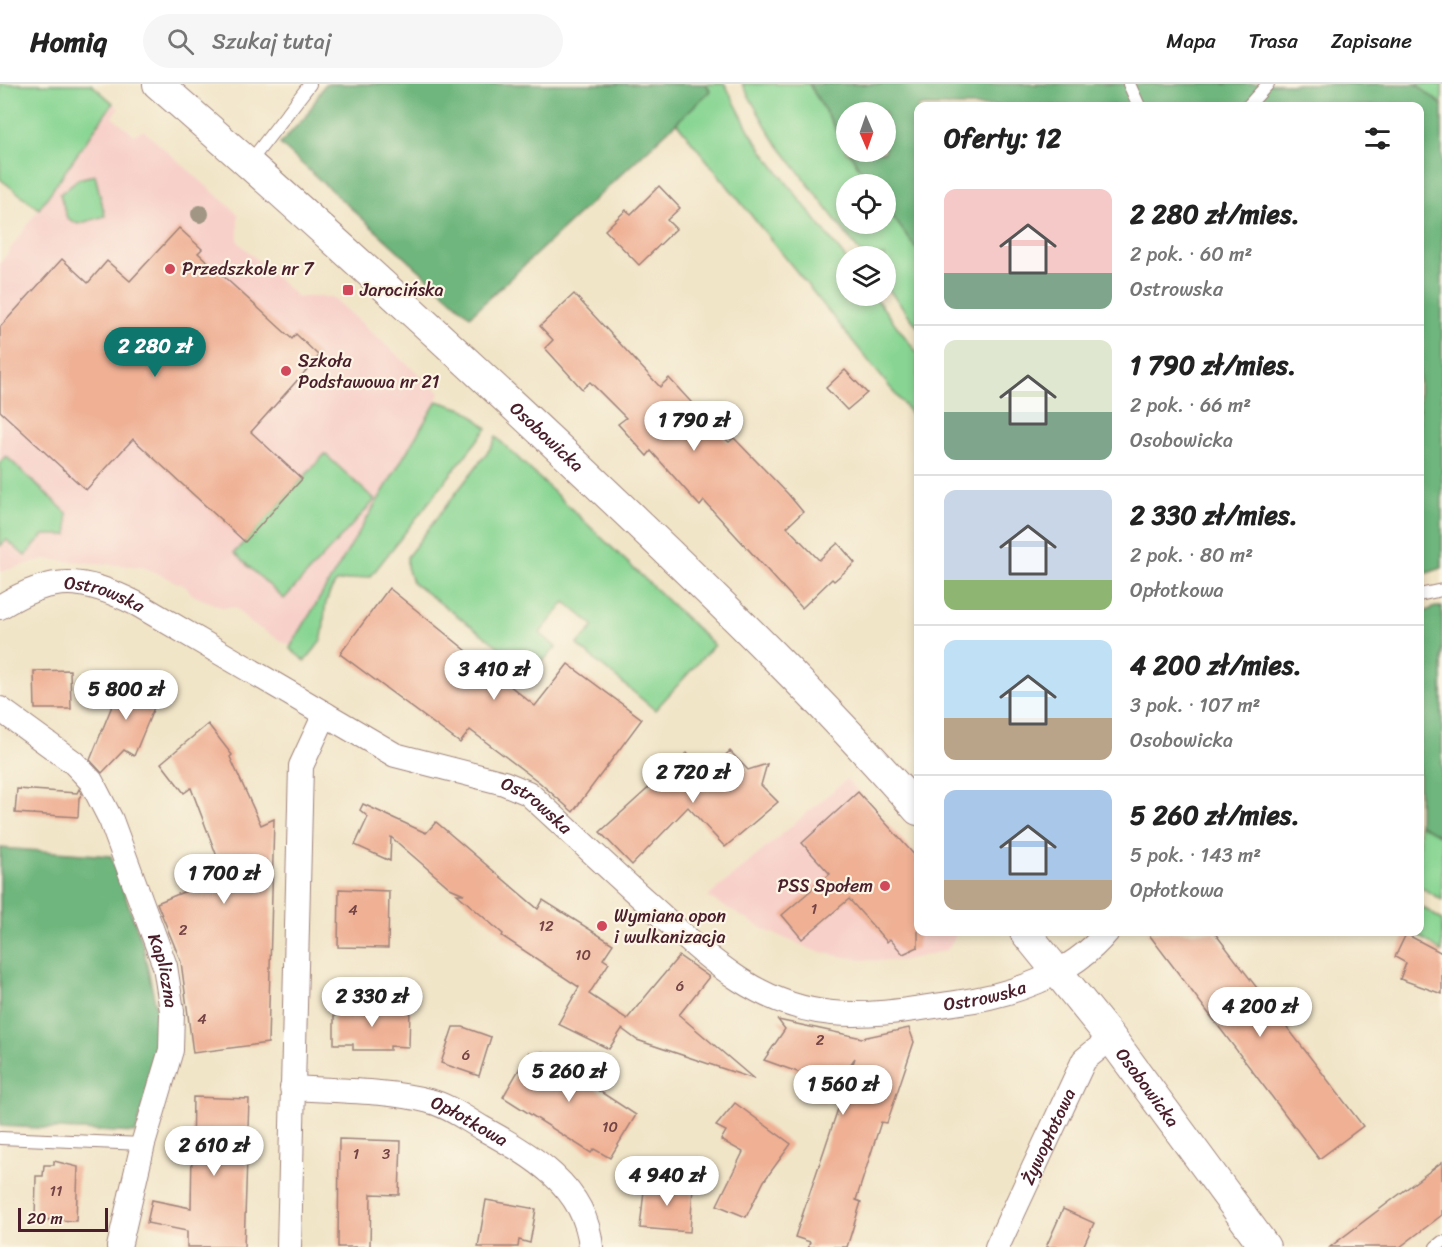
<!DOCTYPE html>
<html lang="pl">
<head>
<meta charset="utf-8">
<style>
	body { margin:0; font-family:Sriracha,sans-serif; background:#f6f6f6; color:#222; height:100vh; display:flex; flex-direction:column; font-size:22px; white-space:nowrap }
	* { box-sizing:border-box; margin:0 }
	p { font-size:20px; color:#767676 }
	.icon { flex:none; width:33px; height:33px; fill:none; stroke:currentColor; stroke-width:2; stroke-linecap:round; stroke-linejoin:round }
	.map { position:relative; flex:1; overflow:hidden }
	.drawer { position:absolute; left:914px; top:18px; width:510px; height:834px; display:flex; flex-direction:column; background:#fff; border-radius:12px; box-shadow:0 3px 9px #0003 }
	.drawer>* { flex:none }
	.needle { width:39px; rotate:178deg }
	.controls { position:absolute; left:836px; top:18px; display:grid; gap:12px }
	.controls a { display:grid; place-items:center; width:60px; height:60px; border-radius:50%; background:#fff; box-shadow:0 3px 9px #0003; font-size:30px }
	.scale { position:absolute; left:18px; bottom:15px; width:90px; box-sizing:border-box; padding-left:6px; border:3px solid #4a1f2b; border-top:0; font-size:16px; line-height:21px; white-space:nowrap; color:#4a1f2b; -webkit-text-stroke:4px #fcf5e5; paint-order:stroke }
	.price { position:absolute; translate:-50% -51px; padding:0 14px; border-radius:21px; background:#fff; color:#222; font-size:20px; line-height:39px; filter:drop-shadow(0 2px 3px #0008) }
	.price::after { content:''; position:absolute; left:50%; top:36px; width:18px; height:14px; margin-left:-9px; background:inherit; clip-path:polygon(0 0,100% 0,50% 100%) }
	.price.active { background:#0f766e; color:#fff }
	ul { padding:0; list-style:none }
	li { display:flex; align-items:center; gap:18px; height:150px; padding:0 30px }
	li+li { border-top:2px solid #e0e0e0 }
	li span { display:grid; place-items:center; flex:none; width:168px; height:120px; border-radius:12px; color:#555 }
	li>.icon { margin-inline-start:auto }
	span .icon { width:72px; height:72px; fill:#fffc; stroke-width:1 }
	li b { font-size:26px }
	h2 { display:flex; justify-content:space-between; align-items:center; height:72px; padding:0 30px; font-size:26px }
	header { display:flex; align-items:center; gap:36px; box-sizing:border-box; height:84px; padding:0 30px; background:#fff; border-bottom:2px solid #e0e0e0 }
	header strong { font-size:28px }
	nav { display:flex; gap:33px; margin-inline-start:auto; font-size:21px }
	.search { width:420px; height:54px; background:#f6f6f6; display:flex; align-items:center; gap:15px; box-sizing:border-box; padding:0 21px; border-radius:33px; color:#767676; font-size:22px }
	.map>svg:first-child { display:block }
	.built { fill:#f7d0c9 }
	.green { fill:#88d593; stroke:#697a5f; stroke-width:1.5 }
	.forest { fill:#6eb67d; stroke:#5c6a54; stroke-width:1.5 }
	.building { fill:#efb094 }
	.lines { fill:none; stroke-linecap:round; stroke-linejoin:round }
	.service-casing { stroke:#9e827a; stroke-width:14 }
	.minor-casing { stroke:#9e827a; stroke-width:26 }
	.tertiary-casing { stroke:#9e827a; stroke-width:32 }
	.service { stroke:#fff; stroke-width:12 }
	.minor { stroke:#fff; stroke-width:24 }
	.tertiary { stroke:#fff; stroke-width:30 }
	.tree { fill:#a09683 }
	.poi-dot { fill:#d1495b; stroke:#fcf5e5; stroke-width:2 }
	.labels { text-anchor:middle; stroke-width:4.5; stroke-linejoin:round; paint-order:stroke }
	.number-label { font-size:15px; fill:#734345 }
	.poi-label { font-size:18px; fill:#4a1f2b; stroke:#fcf5e5; text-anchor:start }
	.street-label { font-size:18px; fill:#4a1f2b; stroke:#fcf5e5 }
</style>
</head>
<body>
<header>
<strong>Homiq</strong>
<div class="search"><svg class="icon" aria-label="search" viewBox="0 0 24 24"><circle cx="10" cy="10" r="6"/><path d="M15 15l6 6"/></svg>Szukaj tutaj</div>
<nav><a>Mapa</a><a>Trasa</a><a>Zapisane</a></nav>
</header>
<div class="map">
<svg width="1442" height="1163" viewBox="0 0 1442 1163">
	<rect width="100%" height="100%" fill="#fcf5e5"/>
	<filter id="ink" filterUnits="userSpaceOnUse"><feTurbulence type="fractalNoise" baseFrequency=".0167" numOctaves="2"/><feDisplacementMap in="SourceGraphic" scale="12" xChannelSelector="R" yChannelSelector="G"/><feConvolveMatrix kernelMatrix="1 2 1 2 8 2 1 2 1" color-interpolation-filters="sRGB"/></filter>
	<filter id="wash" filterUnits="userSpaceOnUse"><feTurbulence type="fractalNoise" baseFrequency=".008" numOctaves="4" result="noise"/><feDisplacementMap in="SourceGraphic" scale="24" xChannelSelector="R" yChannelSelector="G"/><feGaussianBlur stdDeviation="1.35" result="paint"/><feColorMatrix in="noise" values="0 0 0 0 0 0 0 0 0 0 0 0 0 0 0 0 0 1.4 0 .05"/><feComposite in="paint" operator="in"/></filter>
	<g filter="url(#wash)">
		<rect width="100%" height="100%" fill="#f1e5c8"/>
		<g class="built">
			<polygon points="113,19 119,24 113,33 134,51 143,46 238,130 238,158 297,213 332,213 440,309 291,562 252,540 235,523 223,524 193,511 185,502 143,483 44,475 0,488 0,180"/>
			<polygon points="847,695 918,773 918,848 958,848 947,866 902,877 861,876 840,872 813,866 765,846 708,813"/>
		</g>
		<g class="green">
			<polygon points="0,0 91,0 113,19 39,125 0,95"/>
			<polygon points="706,0 725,0 750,48 769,76 846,175 846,212 874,212 918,270 917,337 676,38 710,7"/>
			<polygon points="742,0 809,0 846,62 846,68 849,68 870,100 846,100 846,140 885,140 885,122 918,167 918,243 885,201 885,172 863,172 773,54"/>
			<polygon points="1416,0 1442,0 1442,21"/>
			<polygon points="95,91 105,132 78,140 67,134 60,110 78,95"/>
			<path d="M437,317L466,326L487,344L371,492L336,498C320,522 327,529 322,553C320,561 310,570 305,577L290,565L291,562Z"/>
			<polygon points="496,353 714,561 655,626 577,561 594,542 565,518 540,549 556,563 543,577 522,580 412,498 407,483 407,473 492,362"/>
			<polygon points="325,370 375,416 284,515 234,469"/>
			<polygon points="6,372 67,429 68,451 44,451 25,472 7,456 0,462 0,378"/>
			<polygon points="1419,740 1442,753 1442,816 1419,802"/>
			<polygon points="1419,821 1442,836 1442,868 1414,848 1419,848"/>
		</g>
		<g class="forest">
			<polygon points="325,0 706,0 710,7 470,232 280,60 307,31"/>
			<polygon points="809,0 1416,0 1442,21 1442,484 1419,492 1419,22 918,22 918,167 885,122 885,100 870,100 849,68 885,68 885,28 846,28 846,62"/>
			<polygon points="1435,523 1442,523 1442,753 1419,740 1419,530"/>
			<polygon points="0,764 111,772 142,858 162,951 136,1049 0,1042"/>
		</g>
		<g id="blocks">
			<g class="building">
				<polygon points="659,102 680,124 667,136 676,145 639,181 605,146 626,126 631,130"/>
				<polygon points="179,144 202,165 198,169 292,255 296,250 319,272 251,348 302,395 245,458 133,355 86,406 0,327 0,243 62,175 88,199 107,177 130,197"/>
				<polygon points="574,210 660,303 669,294 722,352 729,358 734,354 788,410 803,428 787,443 819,476 838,459 855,479 834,497 832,495 802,524 704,417 700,422 651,367 647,372 618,340 626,334 590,298 582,305 545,264 553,256 540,242"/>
				<polygon points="845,286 867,309 847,326 826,304"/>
				<polygon points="389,504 535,622 568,580 642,635 573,728 539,698 470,646 460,659 340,570"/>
				<polygon points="70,586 71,625 35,625 34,587"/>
				<polygon points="125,590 162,604 134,672 124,666 102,689 90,676"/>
				<polygon points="208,640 232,671 230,673 261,741 274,735 268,959 193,969 181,878 157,819 224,791 191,704 184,709 161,679"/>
				<polygon points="730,667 748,686 767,680 761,701 778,718 725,763 688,723 632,781 600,748 687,669 704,690"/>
				<polygon points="17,705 77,709 79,705 82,710 79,714 78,733 15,729"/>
				<polygon points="858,708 918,775 918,863 903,870 890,855 887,858 849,815 802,855 782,831 830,790 802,759"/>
				<polygon points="363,720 426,749 436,738 538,825 543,816 613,860 603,875 609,879 589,910 627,935 679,872 709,893 679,931 754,995 637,956 622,945 609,965 558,940 579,903 502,852 503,850 457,810 464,810 450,804 391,753 390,777 355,761 368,733 360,726"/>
				<polygon points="339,805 389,807 388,864 338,863"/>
				<polygon points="1147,848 1214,848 1363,1042 1319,1075"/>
				<polygon points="1406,850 1442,869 1442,910 1400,895 1406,879 1395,873"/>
				<polygon points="334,923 410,924 409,963 390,962 390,966 353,966 353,960 334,960"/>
				<polygon points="778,936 862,954 909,944 914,958 887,1039 881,1038 856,1116 861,1118 847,1163 808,1163 810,1158 795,1153 855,974 823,1018 804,1012 806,991 764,976 785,945"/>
				<polygon points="453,943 463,943 491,953 479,992 441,979"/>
				<polygon points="529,968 538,974 542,968 596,986 587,999 636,1031 610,1074 594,1065 591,1069 503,1013"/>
				<polygon points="193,1013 249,1015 244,1163 187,1163 187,1147 147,1139 152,1116 191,1124"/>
				<polygon points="735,1019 791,1060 764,1097 746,1133 717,1121 743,1068 721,1056 726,1047 716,1042"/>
				<polygon points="339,1055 401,1057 399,1111 371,1110 370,1163 338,1163"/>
				<polygon points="54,1077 78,1083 76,1137 35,1135 36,1092 43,1092 44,1081 54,1081"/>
				<polygon points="1442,1078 1442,1131 1400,1163 1330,1163"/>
				<polygon points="645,1097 693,1103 690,1148 640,1144"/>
				<polygon points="486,1116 536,1125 530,1159 519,1156 518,1163 478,1163"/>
				<polygon points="1063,1125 1094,1139 1083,1163 1046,1163"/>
			</g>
		</g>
	</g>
	<g filter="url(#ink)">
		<use href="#blocks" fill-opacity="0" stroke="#9e827a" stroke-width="1.5"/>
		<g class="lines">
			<defs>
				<g id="service">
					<polyline points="1129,0 1139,22"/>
					<polyline points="1248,22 1268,0"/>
					<polyline points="249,79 310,0"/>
					<polyline points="1419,511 1442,506"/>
					<polyline points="0,1054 143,1060"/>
					<polyline points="1436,1163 1442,1158"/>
				</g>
				<g id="minor">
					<path id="s1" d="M0,523C53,490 83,493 137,520L395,671L504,699L528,709C570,747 610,786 652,823C706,872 756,922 832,929C873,933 914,925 955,919C1009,912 1071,892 1107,848"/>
					<path id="s2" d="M0,625L73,678L91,697L111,736L165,882L172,927L171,966L143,1060L119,1163"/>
					<path id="s3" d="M292,1004C335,1007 387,1006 429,1017C447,1021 465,1034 482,1044C531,1071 586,1102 591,1163"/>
					<polyline points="289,1163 301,682 325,630"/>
					<path id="s4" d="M997,1163L1084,976L1111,954"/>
				</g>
				<g id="tertiary">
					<path id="s5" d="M158,0C301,124 442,254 580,384C696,494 812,605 918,726"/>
					<path id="s6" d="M1025,848L1111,954L1265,1163"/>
				</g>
			</defs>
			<use href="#service" class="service-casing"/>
			<use href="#minor" class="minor-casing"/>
			<use href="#tertiary" class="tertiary-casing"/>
			<use href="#service" class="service"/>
			<use href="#minor" class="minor"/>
			<use href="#tertiary" class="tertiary"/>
		</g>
		<circle class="tree" cx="200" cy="130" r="9"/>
	</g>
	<g class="poi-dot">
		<circle cx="170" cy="185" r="6"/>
		<rect x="342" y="200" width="12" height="12" rx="3"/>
		<circle cx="286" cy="287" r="6"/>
		<circle cx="885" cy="802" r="6"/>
		<circle cx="602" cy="842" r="6"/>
	</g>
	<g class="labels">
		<g class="number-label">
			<text x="814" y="830">1</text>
			<text x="353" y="831">4</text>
			<text x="546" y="847">12</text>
			<text x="183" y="851">2</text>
			<text x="583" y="876">10</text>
			<text x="680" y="907">6</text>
			<text x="202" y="940">4</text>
			<text x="820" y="961">2</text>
			<text x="466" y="976">6</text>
			<text x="610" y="1048">10</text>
			<text x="356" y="1075">1</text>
			<text x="386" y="1075">3</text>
			<text x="56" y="1112">11</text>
		</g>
		<g class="poi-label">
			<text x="182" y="191">Przedszkole nr 7</text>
			<text x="360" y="212">Jarocińska</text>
			<text x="298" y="283">Szkoła<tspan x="298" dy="21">Podstawowa nr 21</tspan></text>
			<text x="873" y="808" text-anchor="end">PSS Społem</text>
			<text x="614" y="838">Wymiana opon<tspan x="614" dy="21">i wulkanizacja</tspan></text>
		</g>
		<g class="street-label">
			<text dy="6" stroke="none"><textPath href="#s5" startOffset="525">Osobowicka</textPath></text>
			<text dy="6" stroke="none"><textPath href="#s1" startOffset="111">Ostrowska</textPath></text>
			<text dy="6" stroke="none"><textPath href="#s1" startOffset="597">Ostrowska</textPath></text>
			<text dy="6" stroke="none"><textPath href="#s2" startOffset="320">Kapliczna</textPath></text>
			<text dy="6" stroke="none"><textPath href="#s1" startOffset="1119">Ostrowska</textPath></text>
			<text dy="6" stroke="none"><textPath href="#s6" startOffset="198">Osobowicka</textPath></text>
			<text dy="6" stroke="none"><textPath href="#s3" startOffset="183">Opłotkowa</textPath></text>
			<text dy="6" stroke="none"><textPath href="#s4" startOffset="122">Żywopłotowa</textPath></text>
		</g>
	</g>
</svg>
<div class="controls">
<a><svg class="needle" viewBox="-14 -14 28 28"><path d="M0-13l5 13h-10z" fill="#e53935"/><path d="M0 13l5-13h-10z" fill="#767676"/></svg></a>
<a><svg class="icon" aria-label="locate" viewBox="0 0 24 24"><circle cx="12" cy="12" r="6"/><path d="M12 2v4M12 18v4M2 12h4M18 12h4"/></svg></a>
<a><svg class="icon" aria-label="layers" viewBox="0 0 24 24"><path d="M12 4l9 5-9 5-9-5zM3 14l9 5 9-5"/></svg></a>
</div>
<div class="scale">20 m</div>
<b class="price active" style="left:155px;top:294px">2 280 zł</b>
<b class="price" style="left:694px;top:368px">1 790 zł</b>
<b class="price" style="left:494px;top:617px">3 410 zł</b>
<b class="price" style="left:126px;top:637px">5 800 zł</b>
<b class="price" style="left:693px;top:720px">2 720 zł</b>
<b class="price" style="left:224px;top:821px">1 700 zł</b>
<b class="price" style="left:372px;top:944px">2 330 zł</b>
<b class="price" style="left:1260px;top:954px">4 200 zł</b>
<b class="price" style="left:569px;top:1019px">5 260 zł</b>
<b class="price" style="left:843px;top:1032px">1 560 zł</b>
<b class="price" style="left:214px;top:1093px">2 610 zł</b>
<b class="price" style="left:667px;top:1123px">4 940 zł</b>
<section class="drawer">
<h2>Oferty: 12<svg class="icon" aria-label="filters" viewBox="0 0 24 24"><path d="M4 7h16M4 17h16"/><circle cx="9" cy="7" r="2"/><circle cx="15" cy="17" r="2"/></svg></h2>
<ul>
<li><span style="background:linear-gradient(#f6c9c9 70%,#7fa58c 0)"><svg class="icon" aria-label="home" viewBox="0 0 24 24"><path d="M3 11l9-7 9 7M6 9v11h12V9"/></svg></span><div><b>2 280 zł/mies.</b><p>2 pok. · 60 m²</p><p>Ostrowska</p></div></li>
<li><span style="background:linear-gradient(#dfe7d0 60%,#7fa58c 0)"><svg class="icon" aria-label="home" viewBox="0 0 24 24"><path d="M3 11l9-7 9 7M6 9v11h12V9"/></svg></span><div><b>1 790 zł/mies.</b><p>2 pok. · 66 m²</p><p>Osobowicka</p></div></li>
<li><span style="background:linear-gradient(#c9d6e8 75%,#8fb573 0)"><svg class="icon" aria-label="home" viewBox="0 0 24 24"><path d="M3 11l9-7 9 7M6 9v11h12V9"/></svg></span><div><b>2 330 zł/mies.</b><p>2 pok. · 80 m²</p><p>Opłotkowa</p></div></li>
<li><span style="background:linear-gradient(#bfe0f5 65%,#b9a48a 0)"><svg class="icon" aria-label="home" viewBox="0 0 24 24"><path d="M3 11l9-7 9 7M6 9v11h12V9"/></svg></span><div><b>4 200 zł/mies.</b><p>3 pok. · 107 m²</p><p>Osobowicka</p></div></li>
<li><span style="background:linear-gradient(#a9c7e8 75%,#b9a48a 0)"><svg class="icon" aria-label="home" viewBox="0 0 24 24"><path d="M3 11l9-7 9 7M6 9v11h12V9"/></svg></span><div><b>5 260 zł/mies.</b><p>5 pok. · 143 m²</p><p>Opłotkowa</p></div></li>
</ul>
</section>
</div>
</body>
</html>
